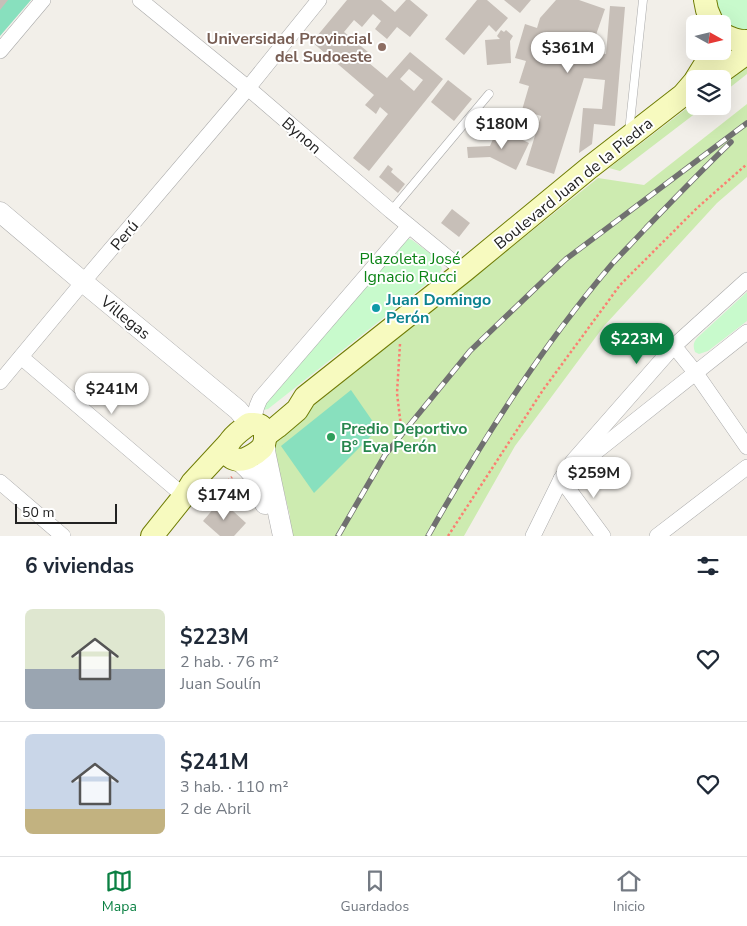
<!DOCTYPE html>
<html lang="es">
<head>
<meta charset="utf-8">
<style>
	body { margin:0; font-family:"Nunito Sans",sans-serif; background:#f6f6f7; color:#1f2937; height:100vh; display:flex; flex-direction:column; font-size:19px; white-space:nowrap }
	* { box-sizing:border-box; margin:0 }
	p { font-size:16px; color:#747a83 }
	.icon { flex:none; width:28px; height:28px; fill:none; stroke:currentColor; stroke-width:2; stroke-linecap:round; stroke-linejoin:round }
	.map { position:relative; height:536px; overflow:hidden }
	.drawer { display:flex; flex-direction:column; background:#fff; flex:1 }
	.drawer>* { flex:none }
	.needle { width:32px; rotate:98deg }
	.fabs { position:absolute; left:686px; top:15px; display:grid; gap:10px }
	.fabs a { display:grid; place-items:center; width:45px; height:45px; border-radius:8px; background:#fff; box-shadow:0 5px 20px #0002; font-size:25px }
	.scale { position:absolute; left:15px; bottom:12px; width:102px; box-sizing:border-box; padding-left:5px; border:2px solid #222; border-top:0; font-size:14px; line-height:18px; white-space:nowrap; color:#222; -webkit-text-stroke:4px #fff; paint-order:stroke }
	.price { position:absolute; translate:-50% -42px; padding:0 11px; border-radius:18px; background:#fff; color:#222; font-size:16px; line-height:32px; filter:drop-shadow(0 1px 2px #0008) }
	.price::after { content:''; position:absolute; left:50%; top:30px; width:15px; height:11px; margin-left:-8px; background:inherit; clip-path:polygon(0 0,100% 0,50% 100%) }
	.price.on { background:#0b8043; color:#fff }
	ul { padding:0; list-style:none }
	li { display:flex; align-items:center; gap:15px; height:125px; padding:0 25px }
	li+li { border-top:1px solid #e0e1e3 }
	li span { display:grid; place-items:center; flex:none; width:140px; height:100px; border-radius:8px; color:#555 }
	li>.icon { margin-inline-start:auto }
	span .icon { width:60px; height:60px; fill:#fffc; stroke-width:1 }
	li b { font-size:21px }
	h2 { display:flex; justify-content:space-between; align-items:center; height:60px; padding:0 25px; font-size:21px }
	.dock { display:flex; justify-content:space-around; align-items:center; height:70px; border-top:1px solid #e0e1e3; background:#fff; font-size:14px; color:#747a83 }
	.dock a { display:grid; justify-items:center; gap:2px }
	.dock .on { color:#0b8043 }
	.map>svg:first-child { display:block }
	.grass { fill:#cdebb0 }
	.park { fill:#c8facc }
	.pitch { fill:#88e0be }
	.building { fill:#c7bfb8; fill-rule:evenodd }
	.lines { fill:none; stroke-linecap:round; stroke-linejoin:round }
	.service-casing { stroke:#a9a9a9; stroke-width:9 }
	.minor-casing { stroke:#a9a9a9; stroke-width:16 }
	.tertiary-casing { stroke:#a9a9a9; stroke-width:21 }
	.secondary-casing { stroke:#707d05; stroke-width:24 }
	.path { stroke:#fa8072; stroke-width:2.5; stroke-dasharray:2.5 2.5; stroke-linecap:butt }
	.service { stroke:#fff; stroke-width:8 }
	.minor { stroke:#fff; stroke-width:15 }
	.tertiary { stroke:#fff; stroke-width:20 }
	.secondary { stroke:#f7fabf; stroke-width:22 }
	.rail-casing { stroke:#707070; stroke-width:5.5 }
	.rail { stroke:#fff; stroke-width:4; stroke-dasharray:11; stroke-linecap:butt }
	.education-dot { fill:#8d6e63; stroke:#fff; stroke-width:2 }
	.culture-dot { fill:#0f9aa8; stroke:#fff; stroke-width:2 }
	.leisure-dot { fill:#2e9e5b; stroke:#fff; stroke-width:2 }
	.labels { text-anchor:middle; stroke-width:4; stroke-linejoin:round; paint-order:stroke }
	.education-label { font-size:16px; font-weight:bold; fill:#785e54; stroke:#fff; text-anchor:end }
	.street-label { font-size:16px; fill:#222; stroke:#fff }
	.park-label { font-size:16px; fill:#0c8416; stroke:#fff }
	.culture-label { font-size:16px; font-weight:bold; fill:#0d838f; stroke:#fff; text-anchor:start }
	.leisure-label { font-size:16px; font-weight:bold; fill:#27864d; stroke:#fff; text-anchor:start }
</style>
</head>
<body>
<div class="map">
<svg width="747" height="536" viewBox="0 0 747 536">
	<rect width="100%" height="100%" fill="#f2efe9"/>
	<g class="grass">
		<polygon points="747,62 747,74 723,93 723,81"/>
		<polygon points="695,102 695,106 705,106 620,171 609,168"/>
		<polygon points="747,104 747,177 717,203 604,326 515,446 464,536 289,536 287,531 290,516 274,450 277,435 598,178 644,185"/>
	</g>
	<g class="park">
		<polygon points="713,0 747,0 747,33 723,24"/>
		<polygon points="407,238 412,240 439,260 442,269 439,274 268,409 263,410 262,406"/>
		<path d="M747,292V321L708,351L699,354L695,352C693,346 693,343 697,338Z"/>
	</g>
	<g class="pitch">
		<polygon points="0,0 31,0 0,36"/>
		<polygon points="351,390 378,429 314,493 281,446"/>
	</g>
	<g class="building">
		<polygon points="0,0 8,0 0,10"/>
		<path d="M347,0H381L395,12L406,0H410L428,15L410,37L397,27L387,39L375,29L381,21L373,14L362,27L354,20L344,32L368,52L363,58L387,78L410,52L443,79L369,171L353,158L388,114L380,107L376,114L365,105L374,95L312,42ZM409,69L423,80L414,91L400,79Z"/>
		<polygon points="477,0 487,0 508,18 496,32 489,25 464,55 445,39"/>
		<polygon points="504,0 531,0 520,13"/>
		<polygon points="556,0 579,0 605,9 590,52 606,54 610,6 625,7 615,126 594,124 592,144 579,153 583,108 602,109 605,80 584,78 554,174 526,165 541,116 522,110 529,86 519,83 526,61 515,58 525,24 537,28 540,18"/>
		<polygon points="501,30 504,32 506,30 513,36 510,41 511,63 487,65 485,40 500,39 497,36"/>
		<polygon points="448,80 472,99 454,121 431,102"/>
		<polygon points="496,132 505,137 508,133 529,143 516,170 490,157 468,158 467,147 490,146"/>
		<polygon points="388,165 393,169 391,172 405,184 398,193 379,177"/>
		<polygon points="452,209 470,223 459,237 441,223"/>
		<polygon points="221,500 246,523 234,536 220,536 203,521"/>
	</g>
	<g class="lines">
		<defs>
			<g id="service">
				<polyline points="629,132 643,0"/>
				<polyline points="391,211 489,94"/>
			</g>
			<g id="minor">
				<polyline points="140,0 248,88 391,211 464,271"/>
				<polyline points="0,51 43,0"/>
				<polyline points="674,346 695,372 747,447"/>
				<polyline points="21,357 184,496"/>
				<polyline points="0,382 83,282 248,88 319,0"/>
				<polyline points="252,424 257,406 260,399 409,226"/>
				<polyline points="578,466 747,332"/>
				<polyline points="561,479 603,536"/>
				<polyline points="0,482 63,536"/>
				<polyline points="533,536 561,479 573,461 674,346 747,280"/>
				<polyline points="657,536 747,467"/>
			</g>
			<g id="tertiary">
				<polyline points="0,212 83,282 238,410 250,424"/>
				<polyline points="265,439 265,451 283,536"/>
				<path d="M238,460C257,475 258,482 265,504"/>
			</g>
			<g id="secondary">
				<polyline points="705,0 707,10 713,24"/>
				<path d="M722,34C730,38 738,42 747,41"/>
				<polyline points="696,79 709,58 710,51"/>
				<polyline points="711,79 747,53"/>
				<path d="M249,424C253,424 258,423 261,426C267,430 266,442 262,448C257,453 252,456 245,459C234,462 222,455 229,443C233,435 243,429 249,424Z"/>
				<polyline points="265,436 277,427 297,410 305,397 464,271 589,168 683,95 695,81"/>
				<polyline points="152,536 184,496 192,483 228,444"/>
			</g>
		</defs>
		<use href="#service" class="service-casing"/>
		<use href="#minor" class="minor-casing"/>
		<use href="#tertiary" class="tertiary-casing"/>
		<use href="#secondary" class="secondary-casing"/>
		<g class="path">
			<polyline points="400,344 397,393 402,435"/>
			<polyline points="201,504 232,477"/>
			<polyline points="448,536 543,390 620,285 697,208 747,164"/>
		</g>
		<use href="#service" class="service"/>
		<use href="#minor" class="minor"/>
		<use href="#tertiary" class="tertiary"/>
		<use href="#secondary" class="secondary"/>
		<defs>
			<g id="rail">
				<polyline points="338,536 385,455 470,351 566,259 747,123"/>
				<path d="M428,536C482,441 541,347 612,264C623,252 635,240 646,228C674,199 702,170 731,142"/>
			</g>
		</defs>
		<use href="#rail" class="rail-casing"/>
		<use href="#rail" class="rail"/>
	</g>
	<circle class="education-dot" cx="382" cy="47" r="5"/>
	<circle class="culture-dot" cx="376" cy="308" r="5"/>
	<circle class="leisure-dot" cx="331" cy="437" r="5"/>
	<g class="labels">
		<g class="education-label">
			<text x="372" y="44">Universidad Provincial<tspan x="372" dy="18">del Sudoeste</tspan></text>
		</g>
		<g class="street-label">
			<text transform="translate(302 135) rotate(41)" y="6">Bynon</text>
			<text transform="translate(573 183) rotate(-39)" y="6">Boulevard Juan de la Piedra</text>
			<text transform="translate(124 235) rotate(-50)" y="6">Perú</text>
			<text transform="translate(126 317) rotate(39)" y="6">Villegas</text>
		</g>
		<g class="park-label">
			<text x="410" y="264">Plazoleta José<tspan x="410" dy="18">Ignacio Rucci</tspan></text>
		</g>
		<g class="culture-label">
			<text x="386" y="305">Juan Domingo<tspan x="386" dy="18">Perón</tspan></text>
		</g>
		<g class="leisure-label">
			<text x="341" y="434">Predio Deportivo<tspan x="341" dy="18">B° Eva Perón</tspan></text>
		</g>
	</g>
</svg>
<div class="fabs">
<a><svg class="needle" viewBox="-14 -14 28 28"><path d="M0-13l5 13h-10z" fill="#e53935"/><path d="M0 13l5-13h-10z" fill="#747a83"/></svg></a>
<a><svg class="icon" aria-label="layers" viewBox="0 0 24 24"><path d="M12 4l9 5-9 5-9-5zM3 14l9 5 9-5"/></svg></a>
</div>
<div class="scale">50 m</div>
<b class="price" style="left:568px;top:74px">$361M</b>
<b class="price" style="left:502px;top:150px">$180M</b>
<b class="price on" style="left:637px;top:365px">$223M</b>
<b class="price" style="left:112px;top:415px">$241M</b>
<b class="price" style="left:594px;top:499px">$259M</b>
<b class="price" style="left:224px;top:521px">$174M</b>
</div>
<section class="drawer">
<h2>6 viviendas<svg class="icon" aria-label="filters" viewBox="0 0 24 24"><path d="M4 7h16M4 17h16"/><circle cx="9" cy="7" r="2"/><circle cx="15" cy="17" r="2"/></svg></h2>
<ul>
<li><span style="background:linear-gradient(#dfe7d0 60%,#9aa5b1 0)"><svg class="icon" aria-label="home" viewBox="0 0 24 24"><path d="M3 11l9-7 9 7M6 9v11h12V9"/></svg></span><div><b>$223M</b><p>2 hab. · 76 m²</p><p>Juan Soulín</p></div><svg class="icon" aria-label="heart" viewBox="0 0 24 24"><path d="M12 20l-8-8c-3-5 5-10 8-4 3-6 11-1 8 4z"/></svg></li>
<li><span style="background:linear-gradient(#c9d6e8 75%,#c2b280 0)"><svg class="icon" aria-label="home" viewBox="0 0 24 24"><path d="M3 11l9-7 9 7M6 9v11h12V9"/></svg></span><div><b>$241M</b><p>3 hab. · 110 m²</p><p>2 de Abril</p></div><svg class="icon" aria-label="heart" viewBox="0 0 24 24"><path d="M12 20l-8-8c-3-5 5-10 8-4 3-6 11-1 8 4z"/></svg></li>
</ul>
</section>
<nav class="dock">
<a class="on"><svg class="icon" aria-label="map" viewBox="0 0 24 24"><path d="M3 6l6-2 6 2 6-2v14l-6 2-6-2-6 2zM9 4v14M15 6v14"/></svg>Mapa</a>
<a><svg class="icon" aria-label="saved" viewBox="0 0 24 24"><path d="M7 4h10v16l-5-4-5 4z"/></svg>Guardados</a>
<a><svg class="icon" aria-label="home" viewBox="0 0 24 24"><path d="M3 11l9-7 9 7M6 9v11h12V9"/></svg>Inicio</a>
</nav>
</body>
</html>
